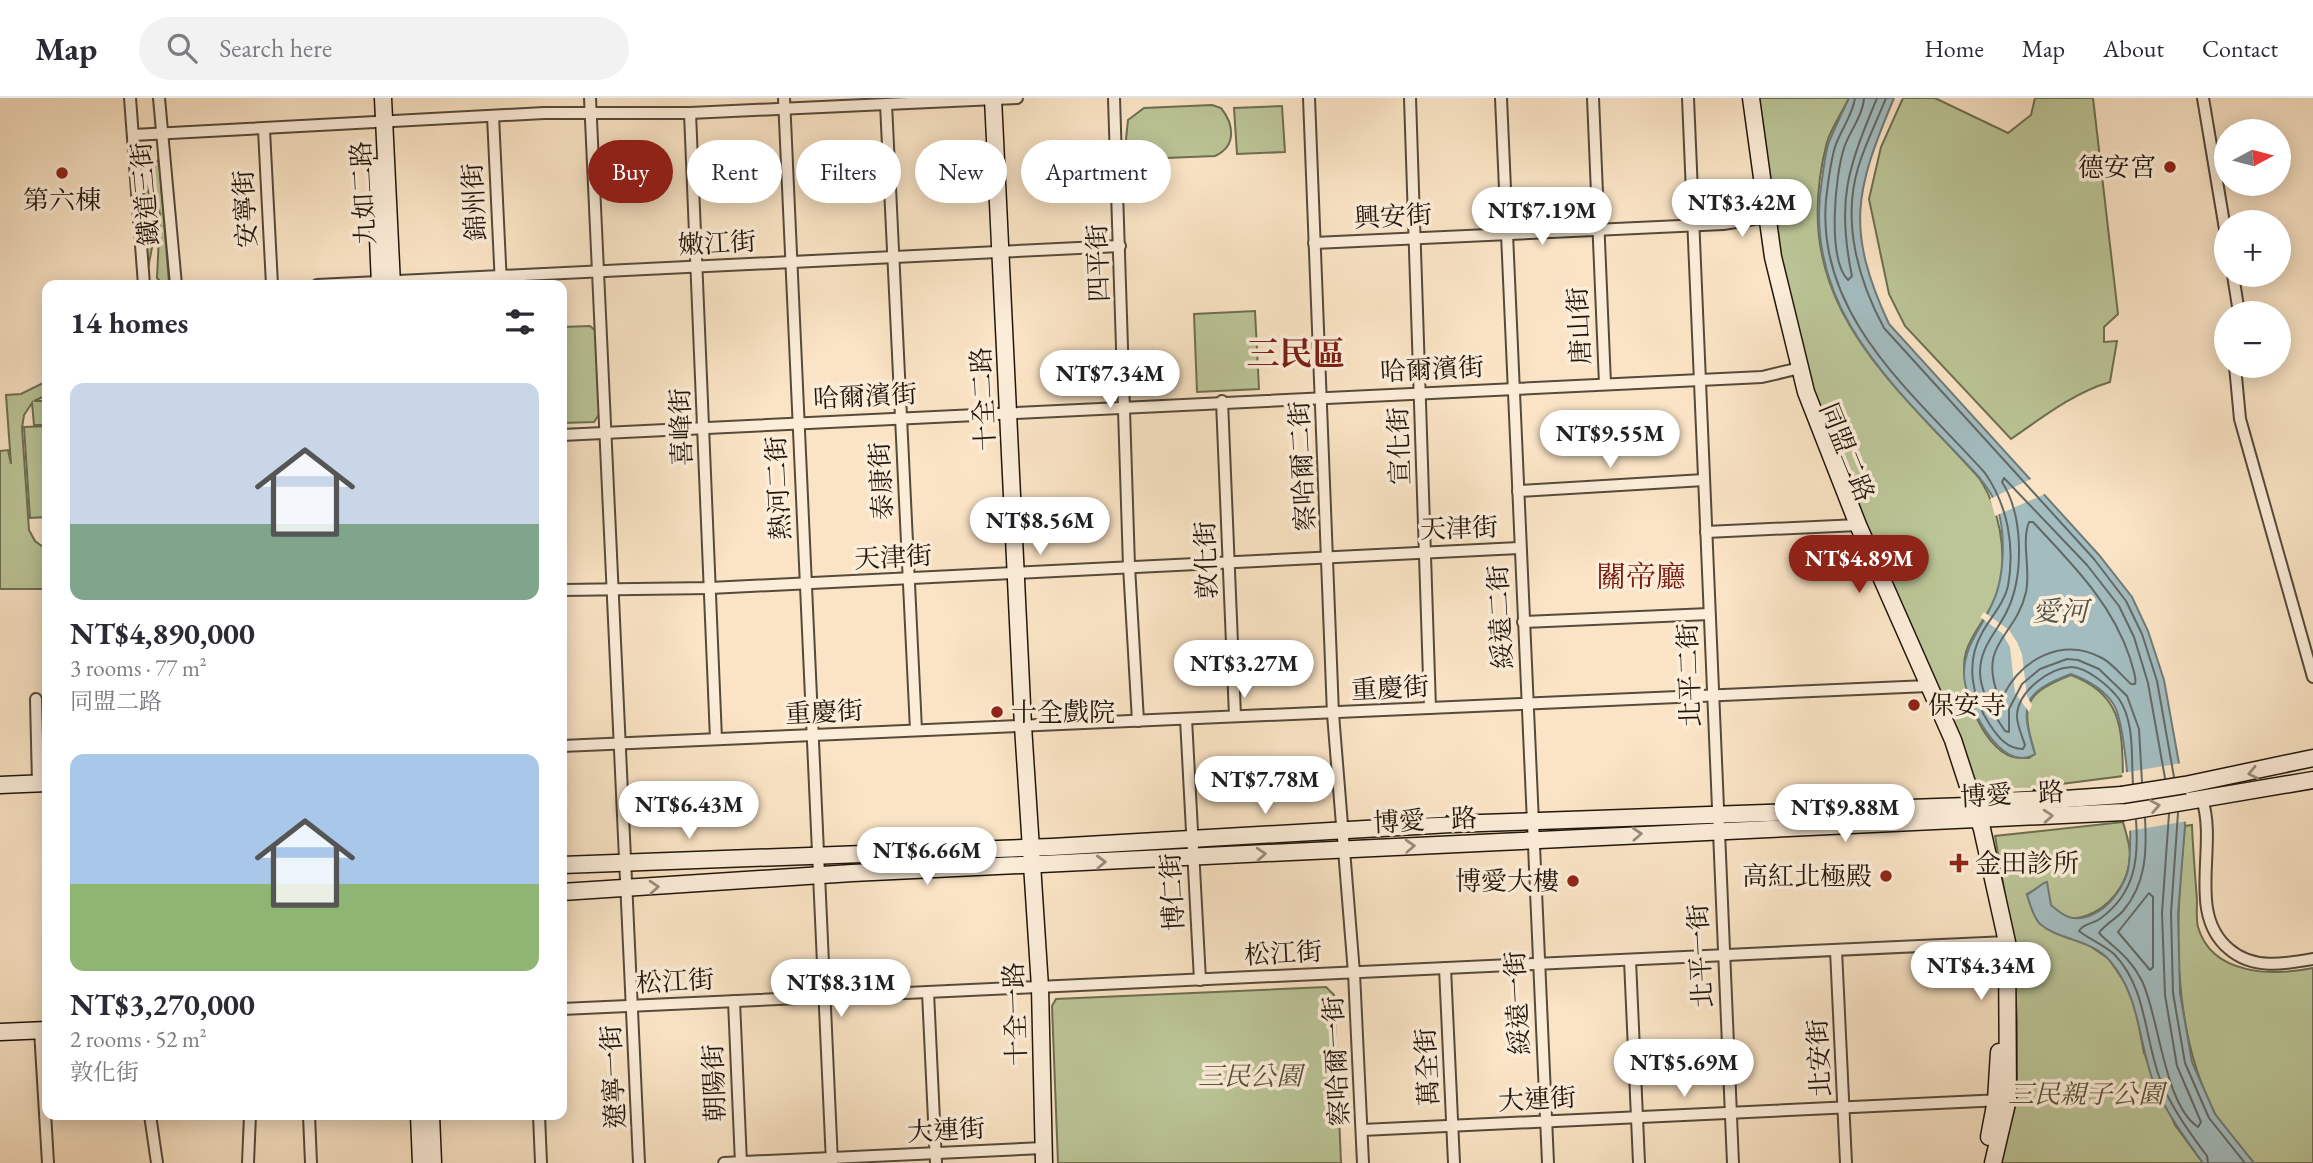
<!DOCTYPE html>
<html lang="en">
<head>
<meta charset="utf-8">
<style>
	body { margin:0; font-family:"EB Garamond","Noto Serif TC",serif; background:#f2f2f3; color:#2b2b33; height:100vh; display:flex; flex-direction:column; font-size:26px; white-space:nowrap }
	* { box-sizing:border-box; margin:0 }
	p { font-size:23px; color:#7c7c81 }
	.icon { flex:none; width:38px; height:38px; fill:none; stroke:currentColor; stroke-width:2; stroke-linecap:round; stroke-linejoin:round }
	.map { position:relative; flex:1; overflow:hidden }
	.drawer { position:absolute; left:42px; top:182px; width:525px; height:840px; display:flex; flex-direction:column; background:#fff; border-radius:14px; box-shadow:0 4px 18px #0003 }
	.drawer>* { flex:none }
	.banner { position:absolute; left:588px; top:42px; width:665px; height:63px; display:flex; gap:14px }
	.needle { width:46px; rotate:83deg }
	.buttons { position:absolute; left:2214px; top:21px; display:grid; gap:14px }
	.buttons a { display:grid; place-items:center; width:77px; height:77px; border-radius:50%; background:#fff; box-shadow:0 4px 18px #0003; font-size:35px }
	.price { position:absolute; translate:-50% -60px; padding:0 16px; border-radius:24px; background:#fff; color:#222; font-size:23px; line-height:46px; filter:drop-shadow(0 2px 4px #0008) }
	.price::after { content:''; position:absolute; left:50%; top:42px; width:21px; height:16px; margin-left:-10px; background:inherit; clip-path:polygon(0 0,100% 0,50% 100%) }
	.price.current { background:#8f2418; color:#fff }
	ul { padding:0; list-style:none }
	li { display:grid; align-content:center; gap:14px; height:371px; padding:0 28px }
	li span { display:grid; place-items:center; height:217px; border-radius:14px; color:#555 }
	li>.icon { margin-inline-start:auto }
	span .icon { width:126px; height:126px; fill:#fffc; stroke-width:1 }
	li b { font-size:30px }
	h2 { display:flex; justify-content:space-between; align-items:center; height:84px; padding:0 28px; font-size:30px }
	.pill { padding:0 24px; border-radius:32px; background:#fff; box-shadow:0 4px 18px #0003; font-size:24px; line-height:63px }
	.pill.current { background:#8f2418; color:#fff }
	header { display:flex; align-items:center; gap:42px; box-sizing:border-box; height:98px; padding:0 35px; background:#fff; border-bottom:2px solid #e1e1e2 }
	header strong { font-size:33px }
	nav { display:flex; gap:38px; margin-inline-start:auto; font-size:24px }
	.search { width:490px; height:63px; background:#f2f2f3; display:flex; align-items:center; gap:18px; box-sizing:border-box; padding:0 24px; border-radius:38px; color:#7c7c81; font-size:26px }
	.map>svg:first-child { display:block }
	.green { fill:#bbc597; stroke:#6e6e51; stroke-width:2 }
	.water { fill:#a3bcbf; stroke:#6f7a77; stroke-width:2 }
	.pier { fill:#fae4c5 }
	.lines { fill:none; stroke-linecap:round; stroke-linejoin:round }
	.shore { stroke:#626965; stroke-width:2 }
	.street-casing { stroke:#564a3a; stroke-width:14 }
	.secondary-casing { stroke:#20160b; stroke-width:19 }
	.street { stroke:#fcedd9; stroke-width:10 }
	.secondary { stroke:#fcedd9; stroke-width:16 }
	.secondary-bridge-casing { stroke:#20160b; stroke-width:19; stroke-linecap:butt }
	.secondary-bridge { stroke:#fcedd9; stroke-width:16 }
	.oneway { stroke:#998c7c }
	.poi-dot { fill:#8f2418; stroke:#fcedd9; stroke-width:2.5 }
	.labels { text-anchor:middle; stroke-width:7; stroke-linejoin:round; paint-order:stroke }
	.poi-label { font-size:26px; fill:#20160b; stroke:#fcedd9; text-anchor:end }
	.street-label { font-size:26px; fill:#20160b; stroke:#fcedd9 }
	.park-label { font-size:26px; font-style:italic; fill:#56533c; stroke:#fcedd9 }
	.water-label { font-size:28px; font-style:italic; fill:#4e504a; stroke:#fcedd9 }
	.quarter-label { font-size:30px; fill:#7a1f14; stroke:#fcedd9 }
	.district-label { font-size:33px; font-weight:bold; fill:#7a1f14; stroke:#fcedd9 }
</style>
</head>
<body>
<header>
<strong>Map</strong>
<div class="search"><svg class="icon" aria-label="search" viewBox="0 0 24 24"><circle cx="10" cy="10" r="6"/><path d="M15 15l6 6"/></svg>Search here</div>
<nav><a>Home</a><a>Map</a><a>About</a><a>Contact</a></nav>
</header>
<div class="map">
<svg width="2313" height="1065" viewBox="0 0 2313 1065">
	<rect width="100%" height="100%" fill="#fae4c5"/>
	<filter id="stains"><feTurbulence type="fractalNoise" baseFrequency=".00286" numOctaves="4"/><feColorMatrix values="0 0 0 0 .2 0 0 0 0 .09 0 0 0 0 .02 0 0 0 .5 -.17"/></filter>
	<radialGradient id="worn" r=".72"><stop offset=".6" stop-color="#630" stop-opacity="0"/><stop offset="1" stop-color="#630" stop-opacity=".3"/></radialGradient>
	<g class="green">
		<path d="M1751,0H1849C1842,15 1829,33 1826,48C1788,203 1886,277 1979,380C1999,410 2007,451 2000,487C1995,512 1973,530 1966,554C1957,583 1981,650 2013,659C2018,660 2024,660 2029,660L2035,656C2021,608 2022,596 2071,577C2122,596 2122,630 2123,678L1977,697L1800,270Z"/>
		<path d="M1903,0H1935L2008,35L2031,17L2035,0H2093L2118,216L2104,229V244L2117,243L2110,284C2073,295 2043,319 2011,341L1905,228L1889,196L1869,101L1881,49Z"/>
		<path d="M1212,7L1221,10C1234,26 1237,48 1215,58L1141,61L1125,51L1128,22L1144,10Z"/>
		<polygon points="1282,8 1285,54 1237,56 1234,10"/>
		<polygon points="159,61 169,185 163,186 157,180 160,116 149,74"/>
		<polygon points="143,76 157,122 148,171"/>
		<polygon points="1255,213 1259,291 1197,294 1194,216"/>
		<polygon points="590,228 596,233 600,315 594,324 562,325 562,229"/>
		<polygon points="47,283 47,297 34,303 47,303 47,327 34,327 32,305 24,317 22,330 29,432 35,443 47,452 47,491 0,491 0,353 8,352 11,366 6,297 21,296"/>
		<polygon points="47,328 47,419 30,420 24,329"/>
		<path d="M2123,724C2126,735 2130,746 2130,757C2128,819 2042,848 2047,785L2027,796L2049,831L2081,842L2109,861L2127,888L2135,907L2144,955L2175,1027L2203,1065H2000L2017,1001V923L2013,844L1995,738Z"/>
		<path d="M2192,727C2193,752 2195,777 2197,802C2197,810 2196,821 2198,829C2212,878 2274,878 2313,870V1065H2254C2240,1049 2223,1033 2214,1014C2170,927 2175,823 2185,728Z"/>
		<polygon points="1326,889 1334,897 1341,1065 1058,1065 1052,908 1056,901"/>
	</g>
	<path class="water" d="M1849,0H1894C1855,93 1845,131 1889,226L2099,457L2132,499L2148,533L2164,582L2180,671L2185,728L2178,816L2180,895L2192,964L2215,1016L2254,1065H2203C2184,1039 2165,1013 2153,983C2138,942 2140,898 2110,863C2092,841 2060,843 2040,826C2033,819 2030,806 2027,797L2044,785L2047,784L2051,807C2063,818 2073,824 2089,818C2107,812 2121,793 2127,776C2135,751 2127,628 2114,607C2105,592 2087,582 2071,576C2021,595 2020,607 2035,656C2000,678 1963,601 1964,574C1965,546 1981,531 1992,506C2005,480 2007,429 1994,402C1991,394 1984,386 1979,379C1899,292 1800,212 1822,81C1824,69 1825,55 1829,44C1835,29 1842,15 1849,0Z"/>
	<g class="pier">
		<polygon points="2033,380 2047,395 1995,418 1990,401"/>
		<polygon points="1984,514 2009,532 2017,544 2022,556 2027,598 2032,607 2029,614 2015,595 2010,549 2002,535 1980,519"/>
		<polygon points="2182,665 2188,723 2128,733 2122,675"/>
	</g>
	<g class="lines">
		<g class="shore">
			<path d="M1855,0C1853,17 1840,33 1835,49C1830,66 1828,85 1826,102C1816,219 1915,297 1985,375C2008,408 2015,449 2008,488C2004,506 1990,520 1982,535C1965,565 1972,600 1990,627C1998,639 2007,651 2023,651L2025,647C2022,638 2016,625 2017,616C2019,593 2049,570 2071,569C2087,569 2110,589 2119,601C2135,625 2131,658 2133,686"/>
			<path d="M1864,0C1863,18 1849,34 1844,50C1835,78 1827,161 1848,182L1852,178C1836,102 1848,70 1877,0"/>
			<path d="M1886,0C1877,23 1865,46 1858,70C1842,124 1858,182 1884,230L2094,461L2126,503L2142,536L2157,583L2174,679"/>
			<path d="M2029,424H2033C2072,466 2112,505 2130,560C2132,569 2137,578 2135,586H2131C2122,578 2113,566 2102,560C2063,539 2022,560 2003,598L1998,597C1978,544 2016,539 2026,494C2031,472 2021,444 2029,424Z"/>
			<path d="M2142,684L2139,631L2127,598L2099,571L2078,562L2067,561L2040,571L2022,586L2009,611V634L2005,633C1994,617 1980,594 1980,574C1980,549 1996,535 2006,515C2024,480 2024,418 2002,384L2004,380L2087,467L2119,508L2134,539L2148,585L2165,680"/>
			<polyline points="2178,715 2171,815 2173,895 2185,965 2209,1020 2245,1065"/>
			<path d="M2145,720C2147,754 2146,786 2123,813C2116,821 2105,826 2099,835C2116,852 2130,859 2142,883C2159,918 2164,1007 2198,1029L2201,1024L2177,968L2165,897L2162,815L2169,716"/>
			<path d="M2136,722C2139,761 2135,795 2101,820C2094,826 2083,825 2079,833C2089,841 2104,847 2114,856C2147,890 2144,939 2160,981C2171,1009 2189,1034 2207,1058L2208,1065"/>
			<polygon points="2149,795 2153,799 2153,869 2150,872 2118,834"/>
		</g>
		<defs>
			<g id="street">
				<polyline points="130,0 144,187"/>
				<polyline points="159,0 176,187"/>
				<polyline points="590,0 639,1065"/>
				<polyline points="784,0 832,1065"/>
				<polyline points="1114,0 1129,468 1138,623"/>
				<polyline points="1309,0 1333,616 1354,875 1363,1065"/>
				<polyline points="1410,0 1430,610"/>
				<polyline points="1501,0 1548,1065"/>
				<polyline points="1593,0 1605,286"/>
				<polyline points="1688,0 1733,1065"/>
				<polyline points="2203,0 2226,137"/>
				<polyline points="886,6 916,632"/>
				<polyline points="690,15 716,641"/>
				<polyline points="493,18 501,187"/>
				<polyline points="264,32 272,187"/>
				<polyline points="133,37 544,15 690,15 1017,0"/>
				<polyline points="1314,145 1723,126 1767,119"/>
				<polyline points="2233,177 2239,215"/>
				<polyline points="317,187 1120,148"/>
				<polyline points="2235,268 2240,321 2313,579"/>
				<polyline points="1222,303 1235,618"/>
				<polyline points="562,337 1762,279 1800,270"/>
				<polyline points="1518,393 1704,382"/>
				<polyline points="1706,434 1858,427"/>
				<polyline points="562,492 710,490 1519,450"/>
				<polyline points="1523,524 1709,516"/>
				<polyline points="36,601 38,685"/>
				<polyline points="1186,621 1200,882"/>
				<polyline points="562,648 1928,588"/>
				<path d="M2202,701C2218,749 2186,815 2229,851C2253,872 2285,866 2313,861"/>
				<polyline points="1836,852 1846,1065"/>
				<polyline points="1630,862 1639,1065"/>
				<polyline points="1445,870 1454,1065"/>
				<polyline points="928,894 936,1065"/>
				<polyline points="734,903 741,1065"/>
				<polyline points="562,911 2007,844"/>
				<polyline points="40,932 48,1065"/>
				<polyline points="150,1017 157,1065"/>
				<polyline points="309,1017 311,1065"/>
				<polyline points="539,1017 541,1065"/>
				<polyline points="1362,1032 2002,1002"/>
				<polyline points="248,1065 250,1017"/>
				<polyline points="724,1065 1043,1050"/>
			</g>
			<g id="secondary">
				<polyline points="383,0 392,187"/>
				<polyline points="993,0 1023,628 1040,889 1044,1065"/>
				<polyline points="1751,0 1773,159 1806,294 1858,427 1953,642 1982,731 2007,844 2008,1001 1993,1065"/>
				<polyline points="375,69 380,187"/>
				<polyline points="0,687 47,685"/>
				<polyline points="2185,687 2313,660"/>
				<polyline points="562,767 1052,749 1451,726 1967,708 2122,697"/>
				<polyline points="562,794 852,775 2124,714 2313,682"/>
				<polyline points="0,934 47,932"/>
				<polyline points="419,1017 421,1065"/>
				<polyline points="431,1017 433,1065"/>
				<polyline points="1989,1039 1996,1002 1999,954"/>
			</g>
		</defs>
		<use href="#street" class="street-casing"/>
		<use href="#secondary" class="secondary-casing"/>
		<use href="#street" class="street"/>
		<use href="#secondary" class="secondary"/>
		<defs>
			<polyline id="secondary-bridge" points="2122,697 2185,687"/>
		</defs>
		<use href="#secondary-bridge" class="secondary-bridge-casing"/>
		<use href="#secondary-bridge" class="secondary-bridge"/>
	</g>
	<defs><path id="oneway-chevron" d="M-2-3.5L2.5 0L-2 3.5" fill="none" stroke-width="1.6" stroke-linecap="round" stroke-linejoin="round" transform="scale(1.75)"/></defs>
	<g class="oneway">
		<use href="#oneway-chevron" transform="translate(2253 675) rotate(168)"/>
		<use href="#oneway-chevron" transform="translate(2155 708) rotate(-10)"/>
		<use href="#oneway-chevron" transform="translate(2048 718) rotate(-4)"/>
		<use href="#oneway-chevron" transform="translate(1637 736) rotate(-3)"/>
		<use href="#oneway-chevron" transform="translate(1410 748) rotate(-3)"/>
		<use href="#oneway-chevron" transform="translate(1261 756) rotate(-4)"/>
		<use href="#oneway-chevron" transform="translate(1101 764) rotate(-2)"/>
		<use href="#oneway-chevron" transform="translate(654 789) rotate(-4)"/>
	</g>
	<g class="poi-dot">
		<circle cx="2170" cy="69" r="7"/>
		<circle cx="62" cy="75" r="7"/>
		<circle cx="1914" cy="607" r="7"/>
		<circle cx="997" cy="614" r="7"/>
		<path d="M1955.5 754.5h7v7h7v7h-7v7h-7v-7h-7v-7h7z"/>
		<circle cx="1886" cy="778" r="7"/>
		<circle cx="1573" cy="783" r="7"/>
	</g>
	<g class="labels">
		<g class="poi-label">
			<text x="2156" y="78">德安宮</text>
			<text x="62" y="111" text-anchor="middle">第六棟</text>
			<text x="1928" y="616" text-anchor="start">保安寺</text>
			<text x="1011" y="623" text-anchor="start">十全戲院</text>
			<text x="1975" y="774" text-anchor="start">金田診所</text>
			<text x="1872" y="787">高紅北極殿</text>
			<text x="1559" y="792">博愛大樓</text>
		</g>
		<g class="street-label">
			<text transform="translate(363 95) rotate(-93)" y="9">九如二路</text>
			<text transform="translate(145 96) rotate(-95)" y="9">鐵道三街</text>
			<text transform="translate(474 104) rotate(-93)" y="9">錦州街</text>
			<text transform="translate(245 111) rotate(-93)" y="9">安寧街</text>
			<text transform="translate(1393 118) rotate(-3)" y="9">興安街</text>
			<text transform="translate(717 145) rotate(-3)" y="9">嫩江街</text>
			<text transform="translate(1098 165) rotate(-92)" y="9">四平街</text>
			<text transform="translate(1579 228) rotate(-93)" y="9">唐山街</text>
			<text transform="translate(1432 271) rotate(-3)" y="9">哈爾濱街</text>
			<text transform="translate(865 298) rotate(-3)" y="9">哈爾濱街</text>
			<text transform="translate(983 301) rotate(-93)" y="9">十全二路</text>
			<text transform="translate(681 329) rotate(-92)" y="9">喜峰街</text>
			<text transform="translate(1399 348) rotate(-92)" y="9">宣化街</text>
			<text transform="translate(1847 354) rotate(68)" y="9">同盟二路</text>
			<text transform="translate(1302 368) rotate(-93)" y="9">察哈爾二街</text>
			<text transform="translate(881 383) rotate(-93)" y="9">泰康街</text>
			<text transform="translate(778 390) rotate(-93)" y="9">熱河二街</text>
			<text transform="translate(1459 430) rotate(-2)" y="9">天津街</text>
			<text transform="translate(893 459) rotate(-3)" y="9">天津街</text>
			<text transform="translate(1206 462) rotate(-92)" y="9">敦化街</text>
			<text transform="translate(1500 519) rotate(-93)" y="9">綏遠二街</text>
			<text transform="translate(1689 577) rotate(-92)" y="9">北平二街</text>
			<text transform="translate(1390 590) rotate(-3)" y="9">重慶街</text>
			<text transform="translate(824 614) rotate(-3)" y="9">重慶街</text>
			<text transform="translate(2012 696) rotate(-3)" y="9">博愛一路</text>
			<text transform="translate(1425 722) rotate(-3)" y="9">博愛一路</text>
			<text transform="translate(1172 794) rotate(-93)" y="9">博仁街</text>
			<text transform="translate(1283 855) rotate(-3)" y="9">松江街</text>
			<text transform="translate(1700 858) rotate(-93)" y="9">北平一街</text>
			<text transform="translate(675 883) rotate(-3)" y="9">松江街</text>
			<text transform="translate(1517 905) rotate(-93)" y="9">綏遠一街</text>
			<text transform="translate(1015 916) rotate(-92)" y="9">十全一路</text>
			<text transform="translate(1819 960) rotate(-93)" y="9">北安街</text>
			<text transform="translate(1336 963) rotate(-93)" y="9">察哈爾一街</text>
			<text transform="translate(1427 969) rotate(-93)" y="9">萬全街</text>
			<text transform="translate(613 979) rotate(-93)" y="9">遼寧一街</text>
			<text transform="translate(714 985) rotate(-92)" y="9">朝陽街</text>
			<text transform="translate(1537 1001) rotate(-3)" y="9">大連街</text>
			<text transform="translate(946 1032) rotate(-3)" y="9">大連街</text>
		</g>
		<g class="park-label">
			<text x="1250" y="987">三民公園</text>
			<text x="2086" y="1005">三民親子公園</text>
		</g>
		<g class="water-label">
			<text x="2060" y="523">愛河</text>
		</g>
		<g class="quarter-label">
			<text x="1641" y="489">關帝廳</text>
		</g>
		<g class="district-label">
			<text x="1296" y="267">三民區</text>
		</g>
	</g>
	<rect width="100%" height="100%" filter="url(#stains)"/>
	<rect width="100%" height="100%" fill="url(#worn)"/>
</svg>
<div class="buttons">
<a><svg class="needle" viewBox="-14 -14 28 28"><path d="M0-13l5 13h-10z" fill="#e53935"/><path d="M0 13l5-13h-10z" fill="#7c7c81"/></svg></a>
<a>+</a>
<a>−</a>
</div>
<b class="price" style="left:1742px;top:141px">NT$3.42M</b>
<b class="price" style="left:1542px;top:149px">NT$7.19M</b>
<b class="price" style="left:1110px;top:312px">NT$7.34M</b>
<b class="price" style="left:1610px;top:372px">NT$9.55M</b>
<b class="price" style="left:1040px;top:459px">NT$8.56M</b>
<b class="price current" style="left:1859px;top:497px">NT$4.89M</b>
<b class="price" style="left:1244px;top:602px">NT$3.27M</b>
<b class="price" style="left:1265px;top:718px">NT$7.78M</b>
<b class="price" style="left:689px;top:743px">NT$6.43M</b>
<b class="price" style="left:1845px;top:746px">NT$9.88M</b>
<b class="price" style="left:927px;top:789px">NT$6.66M</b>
<b class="price" style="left:1981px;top:904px">NT$4.34M</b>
<b class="price" style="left:841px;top:921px">NT$8.31M</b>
<b class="price" style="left:1684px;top:1001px">NT$5.69M</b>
<div class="banner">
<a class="pill current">Buy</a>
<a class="pill">Rent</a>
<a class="pill">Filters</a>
<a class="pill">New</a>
<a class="pill">Apartment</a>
</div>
<section class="drawer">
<h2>14 homes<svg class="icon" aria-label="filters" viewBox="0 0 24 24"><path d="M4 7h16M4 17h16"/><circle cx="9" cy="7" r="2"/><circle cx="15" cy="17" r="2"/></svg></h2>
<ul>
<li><span style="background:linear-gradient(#c9d6e8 65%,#7fa58c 0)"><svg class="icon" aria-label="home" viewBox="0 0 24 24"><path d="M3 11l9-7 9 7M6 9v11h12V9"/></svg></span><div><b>NT$4,890,000</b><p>3 rooms · 77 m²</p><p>同盟二路</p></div></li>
<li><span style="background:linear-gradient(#a9c7e8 60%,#8fb573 0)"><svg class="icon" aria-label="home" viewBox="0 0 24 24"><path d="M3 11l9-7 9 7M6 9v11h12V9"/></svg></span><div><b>NT$3,270,000</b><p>2 rooms · 52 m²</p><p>敦化街</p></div></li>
</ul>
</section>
</div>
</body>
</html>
